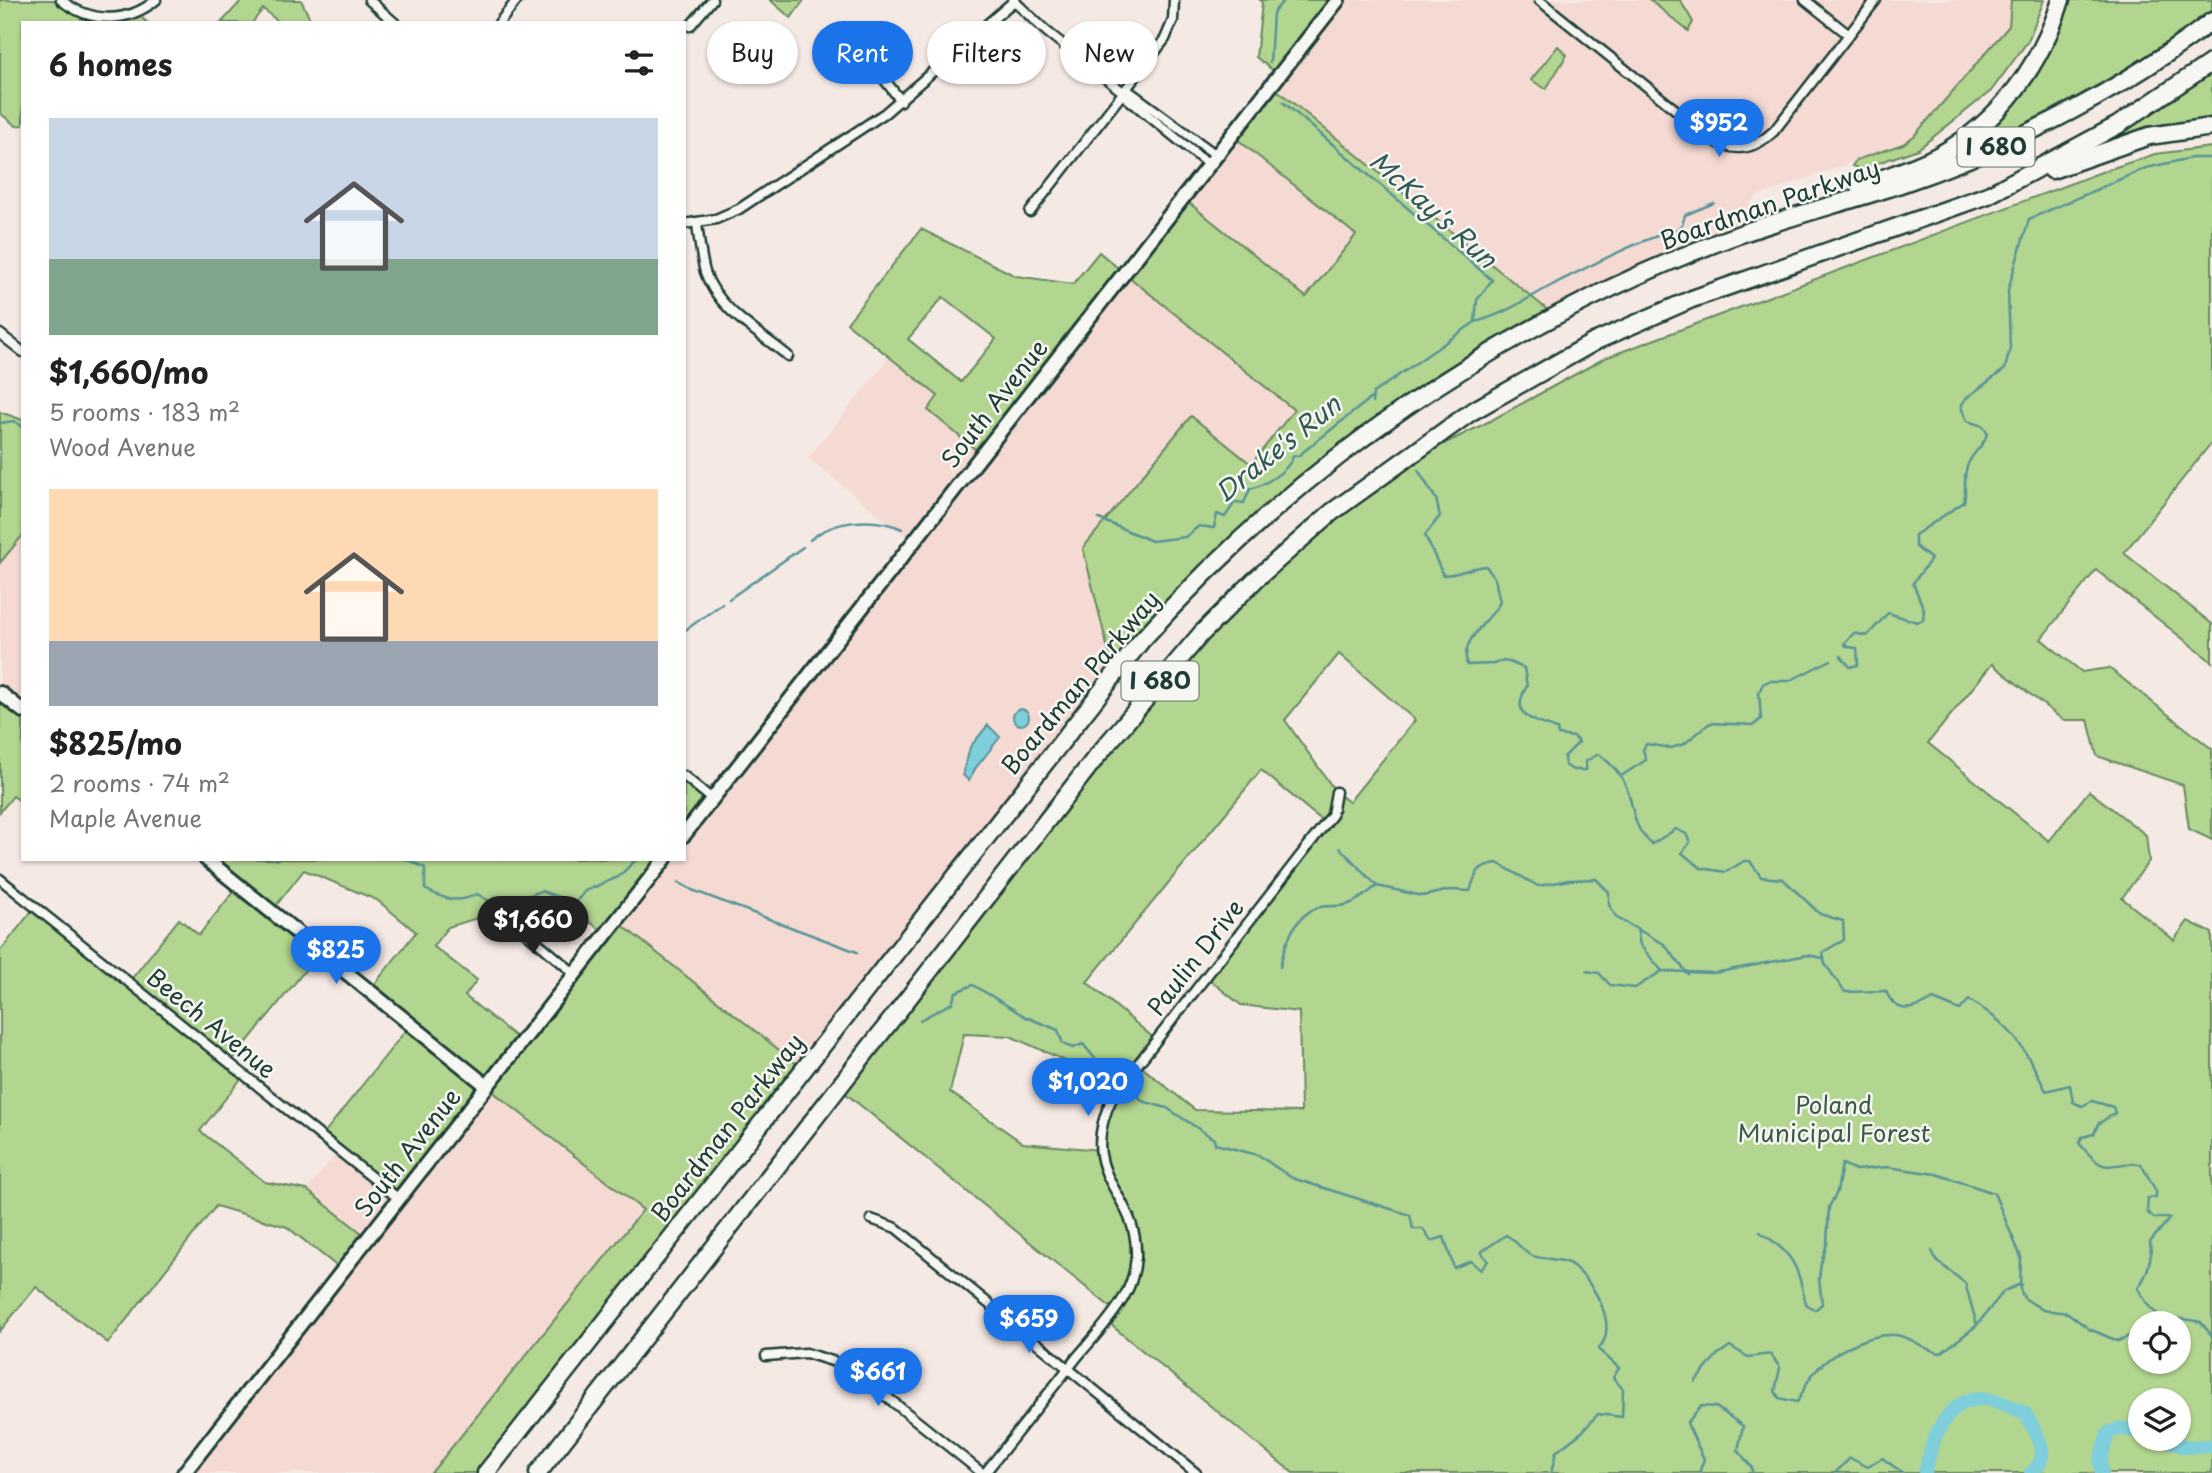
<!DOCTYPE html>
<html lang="en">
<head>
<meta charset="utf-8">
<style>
	body { margin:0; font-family:"Playpen Sans",sans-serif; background:#f6f6f6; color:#202124; height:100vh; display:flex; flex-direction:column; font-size:26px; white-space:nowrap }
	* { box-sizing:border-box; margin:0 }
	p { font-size:23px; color:#757577 }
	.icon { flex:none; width:38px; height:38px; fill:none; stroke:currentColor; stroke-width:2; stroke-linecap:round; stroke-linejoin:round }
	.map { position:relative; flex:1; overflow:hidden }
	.drawer { position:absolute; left:21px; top:21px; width:665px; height:840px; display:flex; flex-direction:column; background:#fff; border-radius:0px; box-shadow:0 2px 5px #0004 }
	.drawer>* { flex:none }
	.guide { position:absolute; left:707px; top:21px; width:665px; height:63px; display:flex; gap:14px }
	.buttons { position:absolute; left:2128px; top:1311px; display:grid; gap:14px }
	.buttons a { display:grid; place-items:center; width:63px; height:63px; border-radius:50%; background:#fff; box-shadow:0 2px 5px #0004; font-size:35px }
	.price { position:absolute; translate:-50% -60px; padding:0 16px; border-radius:24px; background:#1a73e8; color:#fff; font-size:23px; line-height:46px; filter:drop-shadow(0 2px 4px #0008) }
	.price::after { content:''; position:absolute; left:50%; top:42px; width:21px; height:16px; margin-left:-10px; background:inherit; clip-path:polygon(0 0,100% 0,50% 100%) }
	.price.on { background:#222; color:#fff }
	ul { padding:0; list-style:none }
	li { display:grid; align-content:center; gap:14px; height:371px; padding:0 28px }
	li span { display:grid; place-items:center; height:217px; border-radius:0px; color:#555 }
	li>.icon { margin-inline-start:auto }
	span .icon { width:126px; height:126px; fill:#fffc; stroke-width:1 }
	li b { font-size:30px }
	h2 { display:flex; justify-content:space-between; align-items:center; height:84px; padding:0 28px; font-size:30px }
	.chip { padding:0 24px; border-radius:32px; background:#fff; box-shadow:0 2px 5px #0004; font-size:24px; line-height:63px }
	.chip.on { background:#1a73e8; color:#fff }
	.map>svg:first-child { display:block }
	.built { fill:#f4dad3 }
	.green { fill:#b2d58f; stroke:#688962; stroke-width:2; fill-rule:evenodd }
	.water { fill:#7fcedb; stroke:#599498; stroke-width:2 }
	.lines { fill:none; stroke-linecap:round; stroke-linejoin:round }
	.stream { stroke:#599498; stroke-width:2.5 }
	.river { stroke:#7fcedb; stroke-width:14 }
	.street-casing { stroke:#1f3d34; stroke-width:13 }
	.secondary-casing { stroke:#1f3d34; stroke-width:18 }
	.highway-casing { stroke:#1f3d34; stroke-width:21 }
	.street { stroke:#f6f6f2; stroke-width:8 }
	.secondary { stroke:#f6f6f2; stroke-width:12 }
	.highway { stroke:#f6f6f2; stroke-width:16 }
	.labels { text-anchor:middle; stroke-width:5; stroke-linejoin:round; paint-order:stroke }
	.shield { fill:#f6f6f2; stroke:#60746d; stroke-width:2 }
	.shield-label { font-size:23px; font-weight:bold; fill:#1f3d34 }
	.street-label { font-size:24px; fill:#1f3d34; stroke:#f6f6f2 }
	.park-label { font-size:24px; fill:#3c5b46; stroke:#f6f6f2 }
	.water-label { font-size:26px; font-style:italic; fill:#325a55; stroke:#f6f6f2 }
</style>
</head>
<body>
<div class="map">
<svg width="2212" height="1473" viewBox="0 0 2212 1473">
	<rect width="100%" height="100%" fill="#f5e9e4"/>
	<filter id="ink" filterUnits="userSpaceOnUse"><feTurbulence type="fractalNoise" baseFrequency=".0143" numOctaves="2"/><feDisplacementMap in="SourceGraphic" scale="14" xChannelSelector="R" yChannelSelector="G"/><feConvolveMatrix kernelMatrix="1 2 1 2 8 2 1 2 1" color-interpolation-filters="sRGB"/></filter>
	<g filter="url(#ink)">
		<g class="built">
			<polygon points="1338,0 2030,0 2017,27 1916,140 1757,196 1721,241 1555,316 1271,85"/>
			<polygon points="1232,135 1356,235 1306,297 1183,198"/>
			<polygon points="1124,273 1295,410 1251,465 1191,417 1114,674 803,1069 617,920 665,859 684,859 684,835 913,542 808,458 890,357 938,396 928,411"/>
			<polygon points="23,535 23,711 0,693 0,563"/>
			<polygon points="487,1086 643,1210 431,1473 184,1473 368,1238 307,1190 338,1151"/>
		</g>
		<g class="green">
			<polygon points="0,0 61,0 86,15 136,13 148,23 23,23 23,125 16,126 0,113"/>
			<polygon points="242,0 301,0 312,23 280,23 263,9 252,23 221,23"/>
			<polygon points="770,0 804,0 791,18"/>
			<polygon points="1260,0 1338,0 1279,75 1256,57 1262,3"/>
			<polygon points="1650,0 1680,0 1693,22 1688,31"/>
			<polygon points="2011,0 2044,0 2028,41 1991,91 1918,149 1861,169 1852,166 1856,160 1903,144 1914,136 2009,26"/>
			<path d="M2065,0H2212V11C2127,74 2038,121 1941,162L1991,122Z"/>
			<polygon points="1558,46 1567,55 1546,89 1531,80"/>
			<polygon points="2212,70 2212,122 2088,151"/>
			<path d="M1271,85L1555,316L1322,468L1114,674L1083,548L1191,416L1251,464L1294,410L1124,273L982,455L928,410L938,396L847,323L921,229L1016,276L1073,284L1099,252L1124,273L1183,198L1306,297L1356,235L1232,135ZM943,297L996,339L961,382L908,339Z"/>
			<path d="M2212,147V442L2124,553L2212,624V662L2096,570L2041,639L2082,672L2109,668L2212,749V840L2189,829L2183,785L2097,756L2088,720H2063L1992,664L1928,743L2049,841L2089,791L2146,835L2149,861L2122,898L2174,940L2188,921L2212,933V1473H1293L1106,1321L1114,1310L839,1088L1167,672L1377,477L1490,421L1605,358L2104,171L2155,154ZM1339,654L1415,720L1349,802L1336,792L1285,720ZM1261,770L1326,824L1206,977L1241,1005L1299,1012L1301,1112L1195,1110L1138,1064L1156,1040L1087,982ZM964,1034L1010,1036L1120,1085L1113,1096L1100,1150L1023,1143L950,1092ZM2140,1323H2179V1362H2140ZM2140,1400H2179V1438H2140Z"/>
			<polygon points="0,412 23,420 23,535 0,563"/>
			<polygon points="0,693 23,711 23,803 13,796 0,812"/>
			<polygon points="684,776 712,799 684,835"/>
			<path d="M206,859H665L617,921L803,1069L486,1473H431L643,1210L487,1087L399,1199L321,1137L410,1025L369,991L416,932L377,900L304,870L271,912L320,952L230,1063L244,1075L200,1131L265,1182L307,1190L368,1238L343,1271L287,1227L216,1206L108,1343L36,1287L0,1331V951L35,907L129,982L179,919L199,935L238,886ZM539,899L575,911L606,934L522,1042L465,996L477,980L433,946L448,927Z"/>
		</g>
		<g class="water">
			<circle cx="1021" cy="717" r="8"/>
			<polygon points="988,725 1000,737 975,769 969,781 963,775 970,747"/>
		</g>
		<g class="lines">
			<g class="stream">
				<polyline points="1270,62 1273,13 1284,0"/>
				<polyline points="1283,102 1492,280 1477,300 1475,322 1373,393 1372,403"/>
				<path d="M1475,322C1506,314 1531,296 1558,282C1592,265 1641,239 1676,230L1682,225L1685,215L1714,203"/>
				<polyline points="0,423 14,421 23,427"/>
				<path d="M1418,470L1436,499L1440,516L1425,535L1443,575C1459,575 1470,567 1486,566L1495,579L1500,602C1489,623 1460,638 1467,665L1493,664L1504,660L1524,668L1527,686C1508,718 1535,720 1557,729L1558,735L1574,737L1579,742L1564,757L1565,765L1573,770H1586V761L1599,754C1611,764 1622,774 1627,789C1635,810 1632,828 1652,844L1676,829L1686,834L1690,842L1682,853L1701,868L1726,872L1744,861H1750L1761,877L1783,879L1820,914L1843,921L1844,940L1823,952L1825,964L1845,992L1886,991C1895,1014 1913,1012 1933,999L1960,1010L1969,1000C2011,1024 2026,1049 2046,1091L2070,1085L2073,1102L2082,1106L2092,1101L2113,1107L2115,1113L2098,1124L2094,1134L2082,1137L2079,1143C2109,1179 2104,1161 2141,1164L2156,1191V1197L2148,1198L2147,1212L2154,1218H2170L2150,1242C2153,1257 2147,1276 2138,1288C2157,1326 2164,1314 2201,1322L2212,1336"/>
				<path d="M1099,519L1152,541L1185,537L1199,526L1214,528L1217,514L1225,517L1235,502L1244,503L1250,489C1263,486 1289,471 1293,456H1298L1371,398"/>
				<path d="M810,540C833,520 874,516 902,529"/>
				<polyline points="729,599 803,547"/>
				<polyline points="684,631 722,604"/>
				<path d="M1841,656L1850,667L1858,665L1857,648L1848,647L1844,644L1854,633L1867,636L1888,613L1917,622L1923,620L1924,610L1913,583L1931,559L1915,546V535L1964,502C1967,488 1962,475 1969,462C1974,451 1986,444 1987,432L1983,426L1967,421L1961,407L1965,399L2005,369L2010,348L2008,290L2029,219L2146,168L2191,158H2212"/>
				<polyline points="1621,776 1646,760 1643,750 1646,744 1671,748 1684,744 1710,723 1754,725 1761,719 1759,692 1763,684 1769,681 1789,681 1831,660"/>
				<path d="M1340,848L1377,886L1423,896L1450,890L1470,891C1476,873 1476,866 1497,863L1538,886L1569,880L1596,879L1609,892V905L1617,918L1664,944L1688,974"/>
				<path d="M406,859L425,868V889C443,899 458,904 477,894L491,902L496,897H525L541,891L575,903L585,891L618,877L637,859"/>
				<polyline points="277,860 277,859"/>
				<polyline points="678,882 692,890 857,952"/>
				<polyline points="1637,928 1640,945 1662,971"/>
				<path d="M1280,967C1284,946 1294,916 1317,908C1327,904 1339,908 1349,904C1360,900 1368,892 1377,886"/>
				<polyline points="1586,971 1599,973 1610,985 1635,988 1662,971 1714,973 1807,955 1823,958"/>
				<polyline points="920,1020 952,1003 956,992 973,985 1026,1017 1058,1030 1063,1044 1073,1048 1083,1044 1097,1061 1111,1065 1116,1075"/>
				<path d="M1132,1087L1142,1101L1167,1108L1214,1139L1215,1144L1258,1155L1292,1178L1410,1215L1413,1229H1423L1431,1241L1444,1237L1454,1268L1471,1261L1481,1270L1488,1261L1481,1252L1506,1235C1516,1240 1522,1251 1531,1255C1543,1261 1563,1257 1573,1266C1594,1283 1620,1327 1598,1349L1619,1368L1613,1378L1623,1389L1622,1417L1598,1414L1582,1432L1556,1452L1551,1473"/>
				<path d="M1760,1232C1794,1254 1797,1265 1806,1304L1815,1310L1822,1304L1819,1279L1821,1263L1827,1244L1829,1207L1837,1192L1842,1164L1856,1170L1887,1167L1936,1174L1994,1193L2021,1257L2020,1289L2024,1298L2043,1310L2068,1313L2089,1329L2118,1341L2140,1331"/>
				<polyline points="1932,1251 1937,1261 1965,1283 1977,1325"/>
				<polyline points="2150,1323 2158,1316"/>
				<path d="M1695,1382L1717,1355L1730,1346L1748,1357L1771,1354L1780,1368L1775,1391L1779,1398L1797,1402C1803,1393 1806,1382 1813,1374C1830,1353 1868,1333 1896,1335C1913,1337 1924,1351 1941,1353L1976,1326L2004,1291L2021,1284"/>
				<polyline points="1699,1473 1704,1459 1687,1423 1701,1406 1716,1407 1743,1426 1738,1450 1752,1468 1752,1473"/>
				<polyline points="1835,1473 1850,1458 1868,1467 1882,1458 1903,1473"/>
				<polyline points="1919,1473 1925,1470"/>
			</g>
			<g class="river">
				<polyline points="2159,1438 2186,1447 2212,1446"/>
				<path d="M1925,1473C1931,1442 1945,1398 1983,1399C1997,1399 2012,1408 2025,1413C2036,1434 2054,1455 2031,1473"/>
				<polyline points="2102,1473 2100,1462 2108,1433 2121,1428 2140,1433"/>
			</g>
			<defs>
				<g id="street">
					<path d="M61,0C90,23 127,24 156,0"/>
					<polyline points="369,0 395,23"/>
					<polyline points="1013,0 1046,31 1123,92"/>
					<path d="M1539,0L1712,139C1734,154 1755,149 1774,131L1876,0"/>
					<polyline points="1805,0 1849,35"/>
					<polyline points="499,23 517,0"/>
					<polyline points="690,26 712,0"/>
					<polyline points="854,40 901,101"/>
					<polyline points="1126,89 1216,155"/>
					<polyline points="1122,94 1209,165"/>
					<polyline points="1030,212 1165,39 1173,20 1174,0"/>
					<polyline points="684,224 716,219 739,209 885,113 1015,0"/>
					<path d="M697,224C699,240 701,257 705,272C717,309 760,333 788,356"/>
					<polyline points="0,334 23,352"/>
					<polyline points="684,776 712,799"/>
					<polyline points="0,879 399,1199"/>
					<polyline points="508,917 575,974"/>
					<polyline points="871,1219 896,1228 1196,1473"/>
					<polyline points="766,1356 806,1353 848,1366 982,1473"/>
					<path d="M985,1473C1016,1434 1047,1395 1078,1356C1094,1337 1112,1318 1124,1297C1131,1285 1135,1271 1136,1257C1139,1190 1073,1178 1113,1096L1332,815L1336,792"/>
				</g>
				<g id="secondary">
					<polyline points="0,693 23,711"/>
					<polyline points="684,835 1338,0"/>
					<polyline points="206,859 487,1086"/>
					<polyline points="184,1473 665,859"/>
				</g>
				<g id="highway">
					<polyline points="2052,170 2149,136 2212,127"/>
					<path d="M1860,187C1886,176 1916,168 1941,154C2001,120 2041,65 2061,0"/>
					<path d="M486,1473L1141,641C1300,463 1498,326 1721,241C1778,219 1837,205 1895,186C2008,148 2117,94 2212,21"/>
					<polyline points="538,1473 1097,756 1201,634 1255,580 1332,512 1471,412 1596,341 1692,299 1988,195 2118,125 2212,62"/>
				</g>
			</defs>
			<use href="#street" class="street-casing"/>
			<use href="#secondary" class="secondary-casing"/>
			<use href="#highway" class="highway-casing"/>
			<use href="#street" class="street"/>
			<use href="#secondary" class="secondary"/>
			<use href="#highway" class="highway"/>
		</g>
	</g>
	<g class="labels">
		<g class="shield">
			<rect x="1957.5" y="127.5" width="77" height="39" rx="5"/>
			<rect x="1121.5" y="661.5" width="77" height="39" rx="5"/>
		</g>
		<g class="shield-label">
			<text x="1996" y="155">I 680</text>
			<text x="1160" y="689">I 680</text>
		</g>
		<g class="street-label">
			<text transform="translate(1770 205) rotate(-19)" y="8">Boardman Parkway</text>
			<text transform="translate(995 404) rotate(-52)" y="8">South Avenue</text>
			<text transform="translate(1081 683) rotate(-50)" y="8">Boardman Parkway</text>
			<text transform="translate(1196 958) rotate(-52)" y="8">Paulin Drive</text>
			<text transform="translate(211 1024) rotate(39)" y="8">Beech Avenue</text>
			<text transform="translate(728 1128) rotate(-52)" y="8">Boardman Parkway</text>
			<text transform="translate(408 1153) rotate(-52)" y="8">South Avenue</text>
		</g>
		<g class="park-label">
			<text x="1834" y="1114">Poland<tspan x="1834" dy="28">Municipal Forest</tspan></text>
		</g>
		<g class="water-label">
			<text transform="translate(1433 210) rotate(42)" y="9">McKay's Run</text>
			<text transform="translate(1278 449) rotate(-39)" y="9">Drake's Run</text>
		</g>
	</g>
</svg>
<div class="buttons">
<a><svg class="icon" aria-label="locate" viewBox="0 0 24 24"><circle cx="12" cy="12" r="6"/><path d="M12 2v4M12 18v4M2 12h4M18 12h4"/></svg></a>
<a><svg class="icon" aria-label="layers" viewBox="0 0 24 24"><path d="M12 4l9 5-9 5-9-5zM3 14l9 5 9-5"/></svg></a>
</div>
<b class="price" style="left:1719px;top:159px">$952</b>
<b class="price on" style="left:533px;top:956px">$1,660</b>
<b class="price" style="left:336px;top:986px">$825</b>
<b class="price" style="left:1088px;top:1118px">$1,020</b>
<b class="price" style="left:1029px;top:1355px">$659</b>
<b class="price" style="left:878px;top:1408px">$661</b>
<div class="guide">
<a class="chip">Buy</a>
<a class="chip on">Rent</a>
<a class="chip">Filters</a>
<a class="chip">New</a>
</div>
<section class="drawer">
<h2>6 homes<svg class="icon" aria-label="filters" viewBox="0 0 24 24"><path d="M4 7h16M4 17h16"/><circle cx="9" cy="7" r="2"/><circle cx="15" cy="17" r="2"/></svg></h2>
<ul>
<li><span style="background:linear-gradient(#c9d6e8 65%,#7fa58c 0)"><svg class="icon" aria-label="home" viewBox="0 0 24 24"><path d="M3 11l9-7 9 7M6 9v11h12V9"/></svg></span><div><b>$1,660/mo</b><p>5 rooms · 183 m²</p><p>Wood Avenue</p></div></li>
<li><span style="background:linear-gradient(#ffd9b3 70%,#9aa5b1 0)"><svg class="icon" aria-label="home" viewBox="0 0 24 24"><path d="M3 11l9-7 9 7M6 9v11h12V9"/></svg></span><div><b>$825/mo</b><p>2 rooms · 74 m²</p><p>Maple Avenue</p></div></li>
</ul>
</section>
</div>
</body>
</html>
